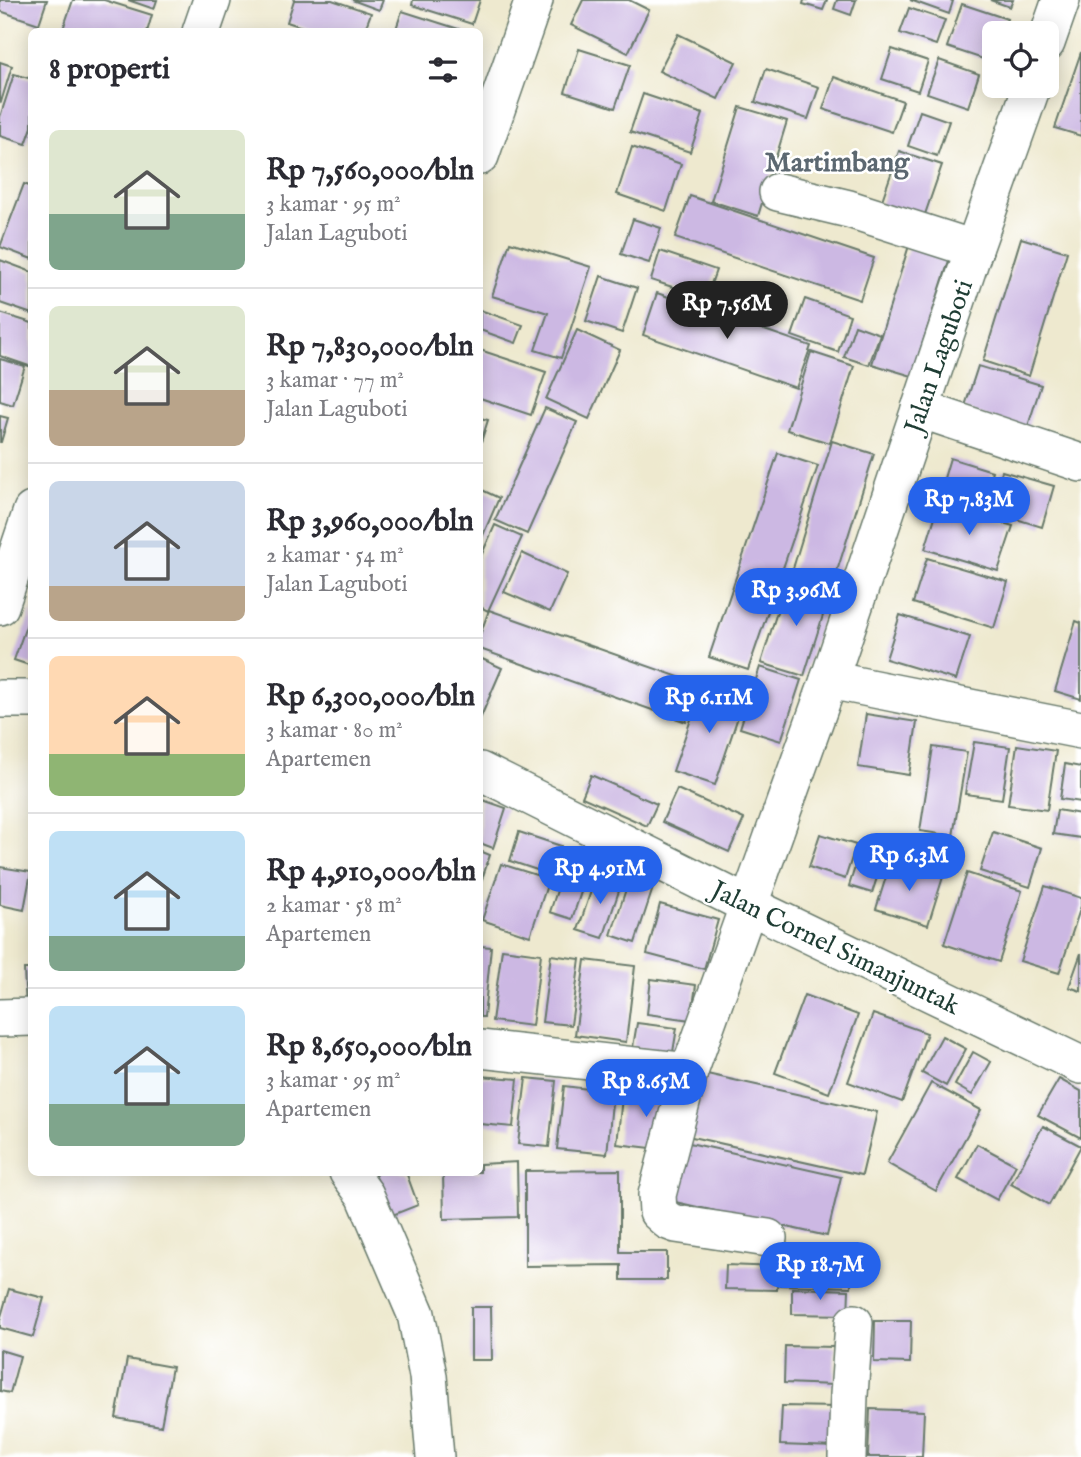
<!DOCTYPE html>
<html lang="id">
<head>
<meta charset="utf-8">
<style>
	body { margin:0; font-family:"IM FELL English",serif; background:#f2f2f3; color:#2b2b33; height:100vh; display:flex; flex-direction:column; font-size:26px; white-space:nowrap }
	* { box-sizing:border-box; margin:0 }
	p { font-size:23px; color:#7c7c81 }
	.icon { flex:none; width:38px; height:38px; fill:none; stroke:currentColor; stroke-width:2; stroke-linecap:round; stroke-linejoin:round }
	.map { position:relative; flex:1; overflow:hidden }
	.sheet { position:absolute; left:28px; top:28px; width:455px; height:1148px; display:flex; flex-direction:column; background:#fff; border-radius:10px; box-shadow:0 4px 18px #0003 }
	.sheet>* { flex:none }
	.fabs { position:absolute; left:982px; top:21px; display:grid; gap:14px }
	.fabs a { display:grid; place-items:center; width:77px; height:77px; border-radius:10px; background:#fff; box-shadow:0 4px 18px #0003; font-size:35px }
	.price { position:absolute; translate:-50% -60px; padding:0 16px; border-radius:24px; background:#2563eb; color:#fff; font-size:23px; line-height:46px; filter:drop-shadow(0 2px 4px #0008) }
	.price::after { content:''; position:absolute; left:50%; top:42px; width:21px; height:16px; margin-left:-10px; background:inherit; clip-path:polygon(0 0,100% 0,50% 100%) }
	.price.current { background:#222; color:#fff }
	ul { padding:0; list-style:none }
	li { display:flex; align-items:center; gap:21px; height:175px; padding:0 21px }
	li+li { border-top:2px solid #e1e1e2 }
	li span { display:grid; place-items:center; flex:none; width:196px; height:140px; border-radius:10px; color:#555 }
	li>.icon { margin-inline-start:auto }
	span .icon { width:84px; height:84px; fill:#fffc; stroke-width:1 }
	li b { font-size:30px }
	h2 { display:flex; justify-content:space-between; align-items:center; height:84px; padding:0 21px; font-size:30px }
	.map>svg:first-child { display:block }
	.building { fill:#ccb8e3 }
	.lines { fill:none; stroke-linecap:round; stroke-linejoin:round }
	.minor-casing { stroke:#67796a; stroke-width:40 }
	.minor { stroke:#fff; stroke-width:37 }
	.labels { text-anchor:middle; stroke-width:5; stroke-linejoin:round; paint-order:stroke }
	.street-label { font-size:26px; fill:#1f3d34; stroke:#fff }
	.neighbourhood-label { font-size:28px; font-weight:bold; fill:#5c6871; stroke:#fff }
</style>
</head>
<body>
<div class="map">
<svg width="1081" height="1457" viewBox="0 0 1081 1457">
	<rect width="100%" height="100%" fill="#fff"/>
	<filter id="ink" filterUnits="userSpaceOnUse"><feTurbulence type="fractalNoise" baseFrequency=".0143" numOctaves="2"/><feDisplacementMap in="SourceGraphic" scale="14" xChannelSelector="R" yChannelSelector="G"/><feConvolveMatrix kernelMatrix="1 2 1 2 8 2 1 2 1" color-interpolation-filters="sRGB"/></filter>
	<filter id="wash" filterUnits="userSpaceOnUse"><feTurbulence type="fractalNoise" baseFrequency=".00686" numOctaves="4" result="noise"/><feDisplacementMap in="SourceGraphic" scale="28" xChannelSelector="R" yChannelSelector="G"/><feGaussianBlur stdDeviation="1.57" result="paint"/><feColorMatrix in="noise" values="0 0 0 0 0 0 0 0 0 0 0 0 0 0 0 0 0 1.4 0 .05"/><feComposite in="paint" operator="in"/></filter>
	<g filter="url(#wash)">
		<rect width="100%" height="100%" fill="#eee9cf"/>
		<g id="blocks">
			<g class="building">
				<polygon points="0,0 47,0 39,24 0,11"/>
				<polygon points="73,0 104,0 152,15 147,32 62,32"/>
				<polygon points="128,0 157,0 154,9"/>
				<polygon points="294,0 332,0 371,13 364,32 317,32 287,22"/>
				<polygon points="352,0 383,0 379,10"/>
				<polygon points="413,0 480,0 472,24 412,5"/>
				<polygon points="583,0 629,0 649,10 628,53 571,25"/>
				<polygon points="804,0 827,0 823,10 803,4"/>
				<polygon points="837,0 856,0 851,15 834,9"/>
				<polygon points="910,0 949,0 953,1 949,14"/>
				<polygon points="990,0 1013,0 1010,7"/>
				<polygon points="962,4 1007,19 1002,33 994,33 992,62 947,47"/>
				<polygon points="909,8 945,20 936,45 900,33"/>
				<polygon points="402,11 465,31 465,32 395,32"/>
				<polygon points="678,34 736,62 718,99 659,71"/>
				<polygon points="579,49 630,65 615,108 565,92"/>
				<polygon points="892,49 928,61 918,91 882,79"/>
				<polygon points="1081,52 1081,136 1055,128"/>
				<polygon points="939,60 979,74 968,107 927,93"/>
				<polygon points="0,62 12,66 1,102 0,101"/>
				<polygon points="766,69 819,87 808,119 755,102"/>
				<polygon points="14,74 32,79 32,127 26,144 0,136 0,117"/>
				<polygon points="834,77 903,101 892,132 823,109"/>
				<polygon points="643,94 703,114 690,152 630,132"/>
				<polygon points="740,107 787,121 758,216 711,201"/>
				<polygon points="920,111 949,121 937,156 908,146"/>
				<polygon points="632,147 681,164 666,211 617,194"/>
				<polygon points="899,151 942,165 923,220 880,206"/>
				<polygon points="24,184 32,187 32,259 0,247"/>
				<polygon points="690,196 874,258 860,300 675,238"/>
				<polygon points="633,219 661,228 649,263 621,254"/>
				<polygon points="912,236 953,248 912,376 872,364"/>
				<polygon points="1021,238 1067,252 1029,376 983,361"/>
				<polygon points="510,242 591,267 561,358 535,350 548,313 492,296"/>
				<polygon points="660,251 716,270 706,298 651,280"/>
				<polygon points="0,260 32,272 32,314 0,303"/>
				<polygon points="601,276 637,288 622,333 586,321"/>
				<polygon points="657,293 811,346 796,388 643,335"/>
				<polygon points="805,299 850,315 838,352 792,336"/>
				<polygon points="480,310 523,325 516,343 480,330"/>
				<polygon points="0,313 32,323 32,367 0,356"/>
				<polygon points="855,325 880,334 869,365 844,357"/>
				<polygon points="577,330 620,350 589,419 546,399"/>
				<polygon points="480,350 546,372 531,415 480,398"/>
				<polygon points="811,352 854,366 830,443 787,430"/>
				<polygon points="0,359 25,366 13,405 0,401"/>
				<polygon points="978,366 1041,385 1027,429 964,409"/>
				<polygon points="545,408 577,422 527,534 495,520"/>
				<polygon points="0,416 8,418 1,442 0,442"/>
				<polygon points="480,418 488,420 480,445"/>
				<polygon points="832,441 874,454 832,587 791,575"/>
				<polygon points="778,453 818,466 748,670 709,657"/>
				<polygon points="950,458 992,471 981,508 939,495"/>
				<polygon points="1002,471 1054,486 1042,527 990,511"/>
				<polygon points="480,489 499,498 480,542"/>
				<polygon points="939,504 1013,526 998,571 925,549"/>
				<polygon points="495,525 522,537 488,611 480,607 480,558"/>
				<polygon points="522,553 567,574 550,612 504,592"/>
				<polygon points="927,558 1008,582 994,628 913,603"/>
				<polygon points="787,580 830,593 804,676 761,663"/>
				<polygon points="32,609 32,666 14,660"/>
				<polygon points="489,610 699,684 686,722 480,649 480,635"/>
				<polygon points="900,615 970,637 956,680 886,659"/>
				<polygon points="1076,621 1081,623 1081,699 1055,691"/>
				<polygon points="480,658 502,668 480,719"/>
				<polygon points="760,667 801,680 781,741 740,728"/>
				<polygon points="703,685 744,699 715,785 673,771"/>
				<polygon points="866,714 917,722 909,775 858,767"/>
				<polygon points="974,742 1010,747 1002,799 965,794"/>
				<polygon points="1017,745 1056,751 1047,810 1008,805"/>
				<polygon points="933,747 967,752 953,836 920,831"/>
				<polygon points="1065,764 1081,767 1081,802 1060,799"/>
				<polygon points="591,775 657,804 647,826 582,797"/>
				<polygon points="677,789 744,819 729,852 662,822"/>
				<polygon points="480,799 506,808 493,848 480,843"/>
				<polygon points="1057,810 1081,814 1081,838 1053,834"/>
				<polygon points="519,832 561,846 552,875 510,861"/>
				<polygon points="993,832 1042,848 1030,887 980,871"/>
				<polygon points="820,834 856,845 845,879 809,867"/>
				<polygon points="861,848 884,856 872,893 849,886"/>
				<polygon points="480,851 490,855 482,879 480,878"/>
				<polygon points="567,860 589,868 572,919 550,912"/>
				<polygon points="891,861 943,877 928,925 876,909"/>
				<polygon points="501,864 549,879 530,936 482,920"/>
				<polygon points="0,867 31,872 24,910 0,905"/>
				<polygon points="597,873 622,882 603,938 578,930"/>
				<polygon points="967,873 1022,891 999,962 944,944"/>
				<polygon points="629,880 653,888 635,943 611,935"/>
				<polygon points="1045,886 1081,898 1081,906 1059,973 1020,961"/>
				<polygon points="660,904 718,920 704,969 647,954"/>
				<polygon points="480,946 491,947 484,1017 480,1017"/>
				<polygon points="502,949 541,954 532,1026 492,1021"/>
				<polygon points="1081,953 1081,991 1069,987"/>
				<polygon points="551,955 580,959 571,1025 542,1022"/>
				<polygon points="585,960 635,966 626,1042 575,1035"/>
				<polygon points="24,969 32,969 32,1008 26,1009"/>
				<polygon points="651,979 696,985 691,1020 647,1014"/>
				<polygon points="804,995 858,1015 829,1093 775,1073"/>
				<polygon points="873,1014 927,1033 902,1102 848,1082"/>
				<polygon points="637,1023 677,1028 673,1052 633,1047"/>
				<polygon points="942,1036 966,1049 946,1086 922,1073"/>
				<polygon points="973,1052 991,1062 972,1095 955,1085"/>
				<polygon points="698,1072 877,1112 862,1175 683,1135"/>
				<polygon points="480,1076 518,1079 513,1127 480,1124"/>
				<polygon points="526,1078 556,1081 549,1147 518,1144"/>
				<polygon points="1059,1079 1081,1091 1081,1138 1038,1115"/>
				<polygon points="931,1083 981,1110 936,1191 887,1163"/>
				<polygon points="564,1086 613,1092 607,1154 557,1149"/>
				<polygon points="623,1088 674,1093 668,1150 617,1144"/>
				<polygon points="1043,1126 1081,1146 1049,1205 1011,1184"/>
				<polygon points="685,1142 841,1177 827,1236 671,1201"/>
				<polygon points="977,1144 1016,1165 997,1200 958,1179"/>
				<polygon points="517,1162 518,1217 444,1219 443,1172 480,1172 480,1164"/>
				<polygon points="620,1170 620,1252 667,1252 667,1280 621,1280 621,1265 525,1266 525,1171"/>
				<polygon points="379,1172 406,1172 418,1205 390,1216 375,1174"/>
				<polygon points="781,1250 852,1252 851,1287 780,1285"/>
				<polygon points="726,1265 778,1267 777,1290 725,1289"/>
				<polygon points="792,1288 849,1290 848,1315 792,1314"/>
				<polygon points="9,1289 44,1298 33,1337 0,1328 0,1320"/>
				<polygon points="471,1307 491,1307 492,1360 471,1360"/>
				<polygon points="875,1321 911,1321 910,1363 874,1362"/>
				<polygon points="785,1346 835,1347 834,1385 784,1383"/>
				<polygon points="0,1350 20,1356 10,1393 0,1391"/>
				<polygon points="127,1359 172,1367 161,1426 116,1418"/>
				<polygon points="782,1406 837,1407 836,1447 780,1445"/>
				<polygon points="870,1409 924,1411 922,1457 868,1457"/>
			</g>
		</g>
	</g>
	<g filter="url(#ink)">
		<use href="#blocks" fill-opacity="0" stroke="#67796a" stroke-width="2"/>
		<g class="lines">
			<defs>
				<g id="minor">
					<polyline points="201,32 212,0"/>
					<polyline points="1046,43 1061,0"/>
					<polyline points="480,156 534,0"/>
					<polyline points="778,192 849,209 974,249"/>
					<polyline points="920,409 1081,463"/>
					<polyline points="0,606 32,511"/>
					<polyline points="829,680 1081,730"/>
					<polyline points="0,699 32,699"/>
					<polyline points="480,771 748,905 1081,1065"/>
					<polyline points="0,1018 32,1017"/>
					<polyline points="480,1049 689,1072"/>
					<polyline points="348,1172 365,1195 416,1314 428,1376 435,1457"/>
					<polyline points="768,1238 676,1224 668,1221 658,1212 657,1195 689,1072 829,680 974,249 1032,86"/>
					<polyline points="847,1457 849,1395 854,1323"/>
				</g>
			</defs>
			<use href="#minor" class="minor-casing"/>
			<use href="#minor" class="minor"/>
		</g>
	</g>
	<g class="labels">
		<g class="street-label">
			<text transform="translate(938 356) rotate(-71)" y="9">Jalan Laguboti</text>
			<text transform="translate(836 947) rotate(26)" y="9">Jalan Cornel Simanjuntak</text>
		</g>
		<g class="neighbourhood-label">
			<text x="837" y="171">Martimbang</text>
		</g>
	</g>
</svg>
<div class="fabs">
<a><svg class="icon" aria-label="locate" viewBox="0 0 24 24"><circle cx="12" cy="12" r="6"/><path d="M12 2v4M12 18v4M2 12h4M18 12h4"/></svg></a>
</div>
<b class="price current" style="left:727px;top:341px">Rp 7.56M</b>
<b class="price" style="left:969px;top:537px">Rp 7.83M</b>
<b class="price" style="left:796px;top:628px">Rp 3.96M</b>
<b class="price" style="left:709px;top:735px">Rp 6.11M</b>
<b class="price" style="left:909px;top:893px">Rp 6.3M</b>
<b class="price" style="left:600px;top:906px">Rp 4.91M</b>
<b class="price" style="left:646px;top:1119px">Rp 8.65M</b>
<b class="price" style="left:820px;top:1302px">Rp 18.7M</b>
<section class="sheet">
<h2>8 properti<svg class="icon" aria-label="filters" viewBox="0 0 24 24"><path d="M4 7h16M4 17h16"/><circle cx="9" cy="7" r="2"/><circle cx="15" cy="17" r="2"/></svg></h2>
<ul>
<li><span style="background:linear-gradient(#dfe7d0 60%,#7fa58c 0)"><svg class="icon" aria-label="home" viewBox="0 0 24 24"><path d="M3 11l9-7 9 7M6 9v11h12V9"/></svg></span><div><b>Rp 7,560,000/bln</b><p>3 kamar · 95 m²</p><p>Jalan Laguboti</p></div></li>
<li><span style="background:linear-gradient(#dfe7d0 60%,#b9a48a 0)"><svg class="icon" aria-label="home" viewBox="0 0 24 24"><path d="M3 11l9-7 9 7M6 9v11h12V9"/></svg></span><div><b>Rp 7,830,000/bln</b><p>3 kamar · 77 m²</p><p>Jalan Laguboti</p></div></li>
<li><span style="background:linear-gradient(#c9d6e8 75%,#b9a48a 0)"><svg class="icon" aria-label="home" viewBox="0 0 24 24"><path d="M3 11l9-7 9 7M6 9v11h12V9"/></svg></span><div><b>Rp 3,960,000/bln</b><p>2 kamar · 54 m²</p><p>Jalan Laguboti</p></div></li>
<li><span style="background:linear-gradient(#ffd9b3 70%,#8fb573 0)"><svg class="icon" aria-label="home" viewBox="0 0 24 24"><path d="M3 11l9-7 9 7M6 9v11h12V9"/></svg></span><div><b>Rp 6,300,000/bln</b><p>3 kamar · 80 m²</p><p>Apartemen</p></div></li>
<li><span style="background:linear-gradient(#bfe0f5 75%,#7fa58c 0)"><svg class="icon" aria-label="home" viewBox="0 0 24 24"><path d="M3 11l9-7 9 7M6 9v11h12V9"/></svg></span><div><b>Rp 4,910,000/bln</b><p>2 kamar · 58 m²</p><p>Apartemen</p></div></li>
<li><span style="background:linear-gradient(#bfe0f5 70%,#7fa58c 0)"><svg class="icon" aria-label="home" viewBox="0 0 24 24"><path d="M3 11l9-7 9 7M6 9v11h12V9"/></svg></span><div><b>Rp 8,650,000/bln</b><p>3 kamar · 95 m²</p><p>Apartemen</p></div></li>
</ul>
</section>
</div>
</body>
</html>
